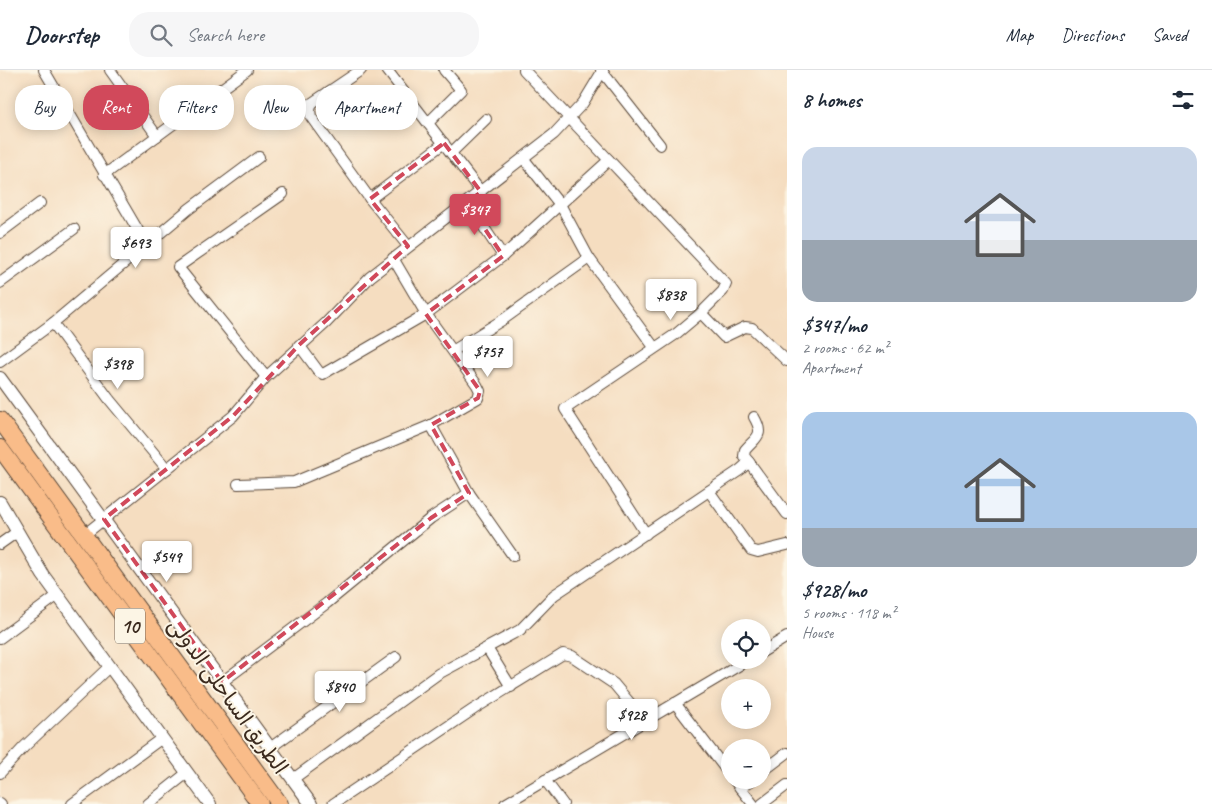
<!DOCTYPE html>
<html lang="en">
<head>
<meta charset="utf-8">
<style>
	body { margin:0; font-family:Caveat,"Playpen Sans Arabic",sans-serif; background:#f6f6f7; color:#1f2937; height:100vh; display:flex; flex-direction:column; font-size:19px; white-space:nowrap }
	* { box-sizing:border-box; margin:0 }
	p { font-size:16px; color:#747a83 }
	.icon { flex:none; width:28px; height:28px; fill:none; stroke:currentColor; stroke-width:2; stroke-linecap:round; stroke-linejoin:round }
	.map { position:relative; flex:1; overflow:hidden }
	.drawer { display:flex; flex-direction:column; background:#fff; width:425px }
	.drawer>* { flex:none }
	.banner { position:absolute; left:15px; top:15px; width:475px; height:45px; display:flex; gap:10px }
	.controls { position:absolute; left:721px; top:549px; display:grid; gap:10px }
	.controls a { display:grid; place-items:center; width:50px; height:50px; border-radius:50%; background:#fff; box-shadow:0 2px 12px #0003; font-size:25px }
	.price { position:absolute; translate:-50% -42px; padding:0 11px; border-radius:5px; background:#fff; color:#222; font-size:16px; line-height:32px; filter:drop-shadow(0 1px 2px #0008) }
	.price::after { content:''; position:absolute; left:50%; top:30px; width:15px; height:11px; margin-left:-8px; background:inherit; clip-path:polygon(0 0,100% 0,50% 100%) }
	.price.on { background:#d1495b; color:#fff }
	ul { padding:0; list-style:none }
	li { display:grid; align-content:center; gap:10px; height:265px; padding:0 15px }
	li span { display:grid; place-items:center; height:155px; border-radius:15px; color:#555 }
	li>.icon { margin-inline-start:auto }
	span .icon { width:90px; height:90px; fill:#fffc; stroke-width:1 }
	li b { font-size:21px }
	h2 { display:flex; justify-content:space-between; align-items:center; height:60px; padding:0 15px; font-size:21px }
	.tag { padding:0 18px; border-radius:20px; background:#fff; box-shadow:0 2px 12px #0003; font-size:18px; line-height:45px }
	.tag.on { background:#d1495b; color:#fff }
	header { display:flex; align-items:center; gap:30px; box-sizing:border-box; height:70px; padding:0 25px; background:#fff; border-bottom:1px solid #e0e1e3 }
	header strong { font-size:24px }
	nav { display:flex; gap:28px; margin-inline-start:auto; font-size:18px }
	.search { width:350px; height:45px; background:#f6f6f7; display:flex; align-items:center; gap:12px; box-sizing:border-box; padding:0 18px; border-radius:20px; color:#747a83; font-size:19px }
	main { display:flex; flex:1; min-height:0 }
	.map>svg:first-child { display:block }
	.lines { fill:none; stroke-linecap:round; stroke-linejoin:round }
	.minor-casing { stroke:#574536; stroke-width:12 }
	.tertiary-casing { stroke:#574536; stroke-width:14 }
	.trunk-casing { stroke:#574536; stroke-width:18 }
	.minor { stroke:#fff; stroke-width:10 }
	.tertiary { stroke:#fff; stroke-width:12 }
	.trunk { stroke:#f9bc89; stroke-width:16 }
	.marked { fill:none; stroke:#d1495b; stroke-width:4; stroke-dasharray:10 6; stroke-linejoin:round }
	.labels { text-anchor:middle; stroke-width:4; stroke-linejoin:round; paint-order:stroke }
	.shield { fill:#fcf5e5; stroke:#75675a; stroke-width:1 }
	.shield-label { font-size:20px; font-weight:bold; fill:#3b2a1e }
	.street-label { font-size:21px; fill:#3b2a1e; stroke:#fcf5e5 }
</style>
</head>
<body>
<header>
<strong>Doorstep</strong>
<div class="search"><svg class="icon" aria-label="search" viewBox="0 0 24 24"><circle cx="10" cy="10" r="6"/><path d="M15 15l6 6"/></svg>Search here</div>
<nav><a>Map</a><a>Directions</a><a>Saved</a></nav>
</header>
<main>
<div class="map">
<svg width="787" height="734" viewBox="0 0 787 734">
	<rect width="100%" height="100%" fill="#fcf5e5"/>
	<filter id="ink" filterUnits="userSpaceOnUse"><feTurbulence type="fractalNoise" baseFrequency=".02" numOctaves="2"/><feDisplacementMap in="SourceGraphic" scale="10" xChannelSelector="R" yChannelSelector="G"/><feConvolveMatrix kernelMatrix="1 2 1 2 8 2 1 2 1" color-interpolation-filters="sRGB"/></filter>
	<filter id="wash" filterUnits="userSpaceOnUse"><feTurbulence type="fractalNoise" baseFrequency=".0096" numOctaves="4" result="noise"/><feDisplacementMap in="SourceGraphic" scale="20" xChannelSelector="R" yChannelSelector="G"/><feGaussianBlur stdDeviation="1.12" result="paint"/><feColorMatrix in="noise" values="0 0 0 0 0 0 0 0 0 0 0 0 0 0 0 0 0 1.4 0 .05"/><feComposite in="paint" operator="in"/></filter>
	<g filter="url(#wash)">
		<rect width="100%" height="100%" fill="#f5ddc0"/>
	</g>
	<g filter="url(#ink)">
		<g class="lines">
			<defs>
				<g id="minor">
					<polyline points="44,0 146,174"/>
					<polyline points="110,0 157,66"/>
					<polyline points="361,0 312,33 310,40 311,47 370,129 408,176"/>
					<polyline points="387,0 481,122"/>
					<polyline points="524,0 726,214 723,221 701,243 676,264 565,339 646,464"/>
					<polyline points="601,0 660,75"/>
					<polyline points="429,52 461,20 444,0"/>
					<polyline points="451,83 486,49"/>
					<polyline points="524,89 561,136 589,188 654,277"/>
					<polyline points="104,105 247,0"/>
					<polyline points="370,129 444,73"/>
					<polyline points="467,132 503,186"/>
					<polyline points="0,163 40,133"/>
					<polyline points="0,213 74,159"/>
					<polyline points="701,243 724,267 745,257 752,258 787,291"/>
					<polyline points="53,253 109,329 167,399"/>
					<polyline points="299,275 319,302 323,304 426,244 503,186 609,90"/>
					<polyline points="454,280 504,249 589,188"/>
					<polyline points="0,292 53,253 189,139 259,87"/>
					<polyline points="266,307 178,197 283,124"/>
					<polyline points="431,355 469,423 513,486"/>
					<polyline points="749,392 787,444"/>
					<polyline points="238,414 294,412 431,355 478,328 480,321 477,315 426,244 393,188"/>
					<polyline points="709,421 751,480 758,482 787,475"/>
					<polyline points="84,465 233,346 266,307 326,253 370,207 554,64 583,33 603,0"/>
					<polyline points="0,474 17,462"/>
					<polyline points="0,568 58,525"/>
					<polyline points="487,578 511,617"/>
					<polyline points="762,582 787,567"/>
					<polyline points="222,612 327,533 431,448 469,423"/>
					<polyline points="675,633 730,705"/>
					<polyline points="270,678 396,587"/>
					<polyline points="762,702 787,683"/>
					<polyline points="0,703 24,677 110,596"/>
					<path d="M293,709L438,604L520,560L554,525L569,515L740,400L749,392L744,386L745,380C756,367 765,366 754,347"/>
					<polyline points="545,710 563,734"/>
					<polyline points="734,710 753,734"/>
					<polyline points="740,718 752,710"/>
					<polyline points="0,733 1,734"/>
					<polyline points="72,734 162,668"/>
					<polyline points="148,734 187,703"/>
					<polyline points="333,734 474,639 563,584 572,586 614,614 644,650"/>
					<polyline points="505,734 748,590"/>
					<polyline points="762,734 787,715"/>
				</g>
				<g id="tertiary">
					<polyline points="0,308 311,734"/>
					<polyline points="0,432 43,505 210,734"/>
				</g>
				<g id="trunk">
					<polyline points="0,350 280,734"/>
					<polyline points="0,378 260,734"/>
				</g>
			</defs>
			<use href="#minor" class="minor-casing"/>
			<use href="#tertiary" class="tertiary-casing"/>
			<use href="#trunk" class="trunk-casing"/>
			<use href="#minor" class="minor"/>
			<use href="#tertiary" class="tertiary"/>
			<use href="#trunk" class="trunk"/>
		</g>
	</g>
	<path class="marked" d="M444,73L481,122L467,132L503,186L426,244L480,321L478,328L431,355L469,423L431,448L222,612L104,449L233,346L299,275L408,176L370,129Z"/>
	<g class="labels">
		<rect class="shield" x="115" y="538.5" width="30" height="35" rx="4"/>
		<g class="shield-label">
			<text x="130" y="563">10</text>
		</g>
		<g class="street-label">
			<text transform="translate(228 626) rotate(54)" y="7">الطريق الساحلى الدولى</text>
		</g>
	</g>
</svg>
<div class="controls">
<a><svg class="icon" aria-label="locate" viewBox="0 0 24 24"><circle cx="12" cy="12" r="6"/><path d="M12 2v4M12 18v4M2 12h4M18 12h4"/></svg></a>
<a>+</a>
<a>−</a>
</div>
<b class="price on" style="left:475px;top:166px">$347</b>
<b class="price" style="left:136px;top:199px">$693</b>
<b class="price" style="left:671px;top:251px">$838</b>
<b class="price" style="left:488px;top:308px">$757</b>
<b class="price" style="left:118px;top:320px">$398</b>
<b class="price" style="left:167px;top:513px">$549</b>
<b class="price" style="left:340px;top:643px">$840</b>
<b class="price" style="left:632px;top:671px">$928</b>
<div class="banner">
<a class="tag">Buy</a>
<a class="tag on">Rent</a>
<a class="tag">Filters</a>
<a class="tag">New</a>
<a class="tag">Apartment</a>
</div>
</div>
<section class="drawer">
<h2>8 homes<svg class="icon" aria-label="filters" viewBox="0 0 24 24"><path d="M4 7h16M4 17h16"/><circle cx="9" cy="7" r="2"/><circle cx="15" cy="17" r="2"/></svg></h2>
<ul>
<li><span style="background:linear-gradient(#c9d6e8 60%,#9aa5b1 0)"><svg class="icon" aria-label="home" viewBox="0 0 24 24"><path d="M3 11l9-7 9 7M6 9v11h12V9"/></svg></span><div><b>$347/mo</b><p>2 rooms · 62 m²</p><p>Apartment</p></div></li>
<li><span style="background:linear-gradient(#a9c7e8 75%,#9aa5b1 0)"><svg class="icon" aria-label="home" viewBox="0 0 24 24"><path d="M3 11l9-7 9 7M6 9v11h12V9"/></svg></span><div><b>$928/mo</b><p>5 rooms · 118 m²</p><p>House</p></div></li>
</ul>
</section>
</main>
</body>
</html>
